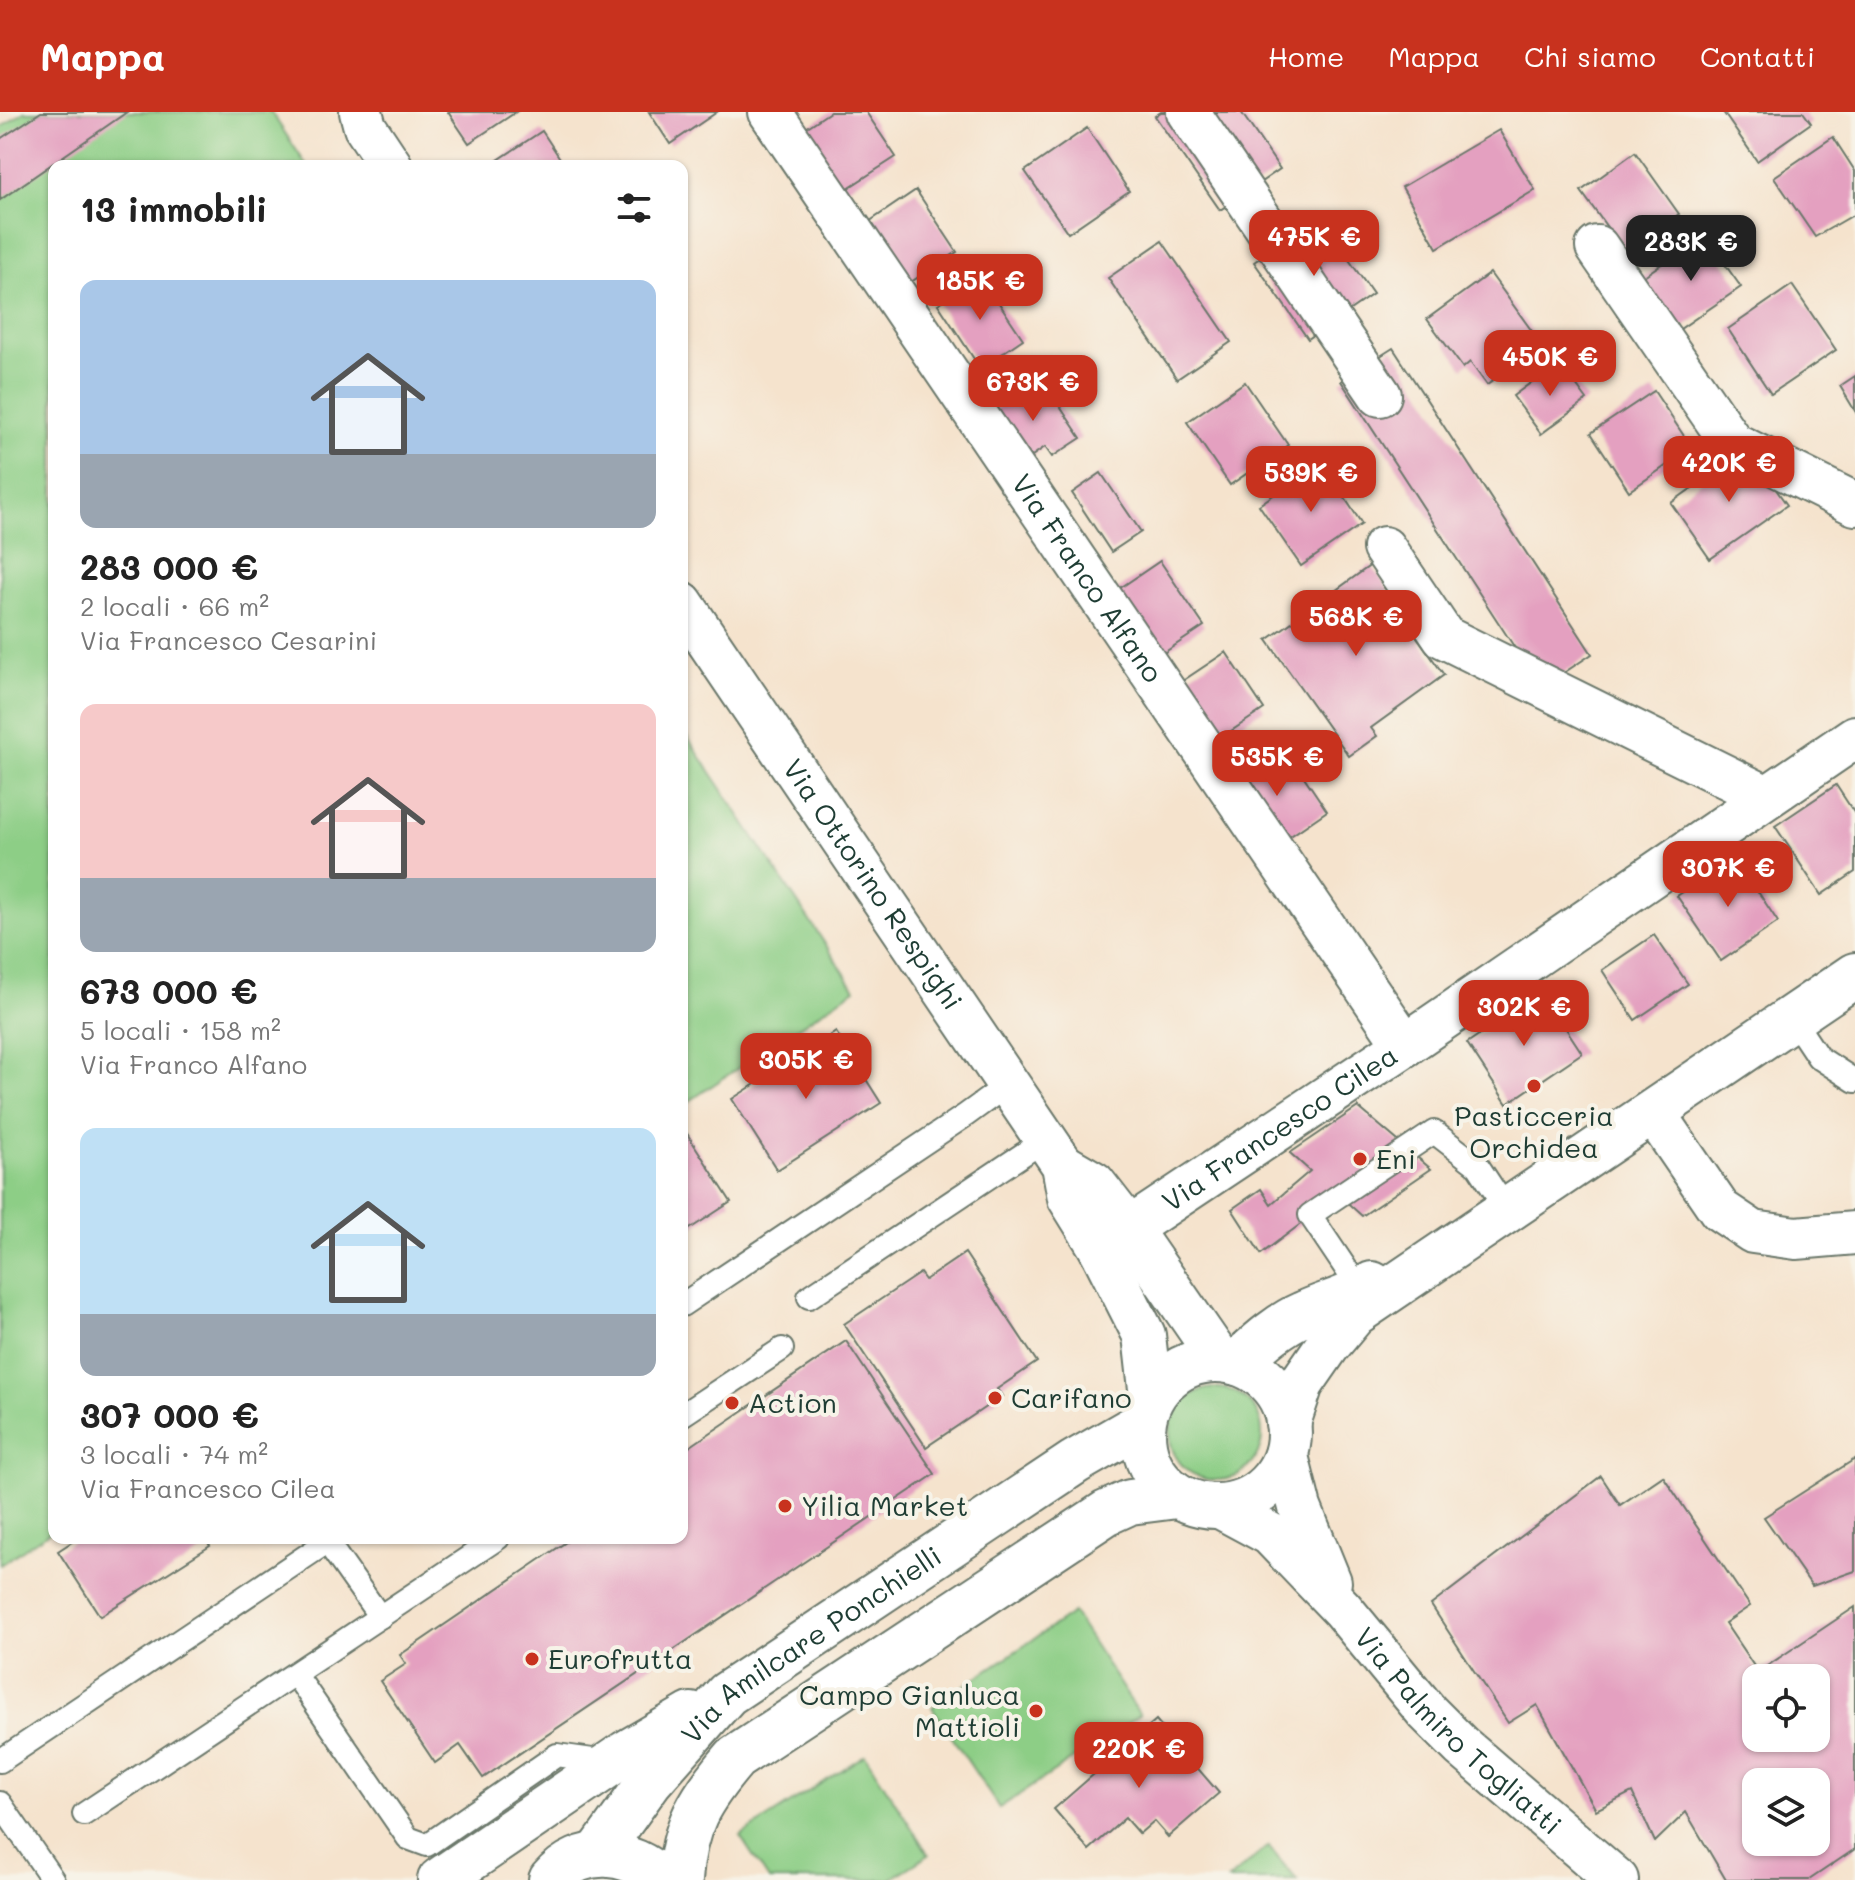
<!DOCTYPE html>
<html lang="it">
<head>
<meta charset="utf-8">
<style>
	body { margin:0; font-family:Mali,sans-serif; background:#f2f2f2; color:#222; height:100vh; display:flex; flex-direction:column; font-size:30px; white-space:nowrap }
	* { box-sizing:border-box; margin:0 }
	p { font-size:26px; color:#767676 }
	.icon { flex:none; width:44px; height:44px; fill:none; stroke:currentColor; stroke-width:2; stroke-linecap:round; stroke-linejoin:round }
	.map { position:relative; flex:1; overflow:hidden }
	.details { position:absolute; left:48px; top:48px; width:640px; height:1384px; display:flex; flex-direction:column; background:#fff; border-radius:16px; box-shadow:0 2px 6px #0004 }
	.details>* { flex:none }
	.buttons { position:absolute; left:1742px; top:1552px; display:grid; gap:16px }
	.buttons a { display:grid; place-items:center; width:88px; height:88px; border-radius:16px; background:#fff; box-shadow:0 2px 6px #0004; font-size:40px }
	.price { position:absolute; translate:-50% -68px; padding:0 18px; border-radius:16px; background:#c8321e; color:#fff; font-size:26px; line-height:52px; filter:drop-shadow(0 2px 4px #0008) }
	.price::after { content:''; position:absolute; left:50%; top:48px; width:24px; height:18px; margin-left:-12px; background:inherit; clip-path:polygon(0 0,100% 0,50% 100%) }
	.price.current { background:#222; color:#fff }
	ul { padding:0; list-style:none }
	li { display:grid; align-content:center; gap:16px; height:424px; padding:0 32px }
	li span { display:grid; place-items:center; height:248px; border-radius:16px; color:#555 }
	li>.icon { margin-inline-start:auto }
	span .icon { width:144px; height:144px; fill:#fffc; stroke-width:1 }
	li b { font-size:34px }
	h2 { display:flex; justify-content:space-between; align-items:center; height:96px; padding:0 32px; font-size:34px }
	header { display:flex; align-items:center; gap:48px; box-sizing:border-box; height:112px; padding:0 40px; background:#c8321e; color:#fff }
	header strong { font-size:38px }
	nav { display:flex; gap:44px; margin-inline-start:auto; font-size:28px }
	.map>svg:first-child { display:block }
	.green { fill:#8dce86; stroke:#56865d; stroke-width:2 }
	.building { fill:#e4a0c0; fill-rule:evenodd }
	.lines { fill:none; stroke-linecap:round; stroke-linejoin:round }
	.service-casing { stroke:#6a776a; stroke-width:26 }
	.minor-casing { stroke:#6a776a; stroke-width:46 }
	.secondary-casing { stroke:#6a776a; stroke-width:48 }
	.service { stroke:#fff; stroke-width:22 }
	.minor { stroke:#fff; stroke-width:42 }
	.secondary { stroke:#fff; stroke-width:44 }
	.poi-dot { fill:#c8321e; stroke:#f7f3e8; stroke-width:3 }
	.labels { text-anchor:middle; stroke-width:8; stroke-linejoin:round; paint-order:stroke }
	.street-label { font-size:28px; fill:#1f3d34; stroke:#f7f3e8 }
	.poi-label { font-size:28px; fill:#1f3d34; stroke:#f7f3e8; text-anchor:start }
</style>
</head>
<body>
<header>
<strong>Mappa</strong>
<nav><a>Home</a><a>Mappa</a><a>Chi siamo</a><a>Contatti</a></nav>
</header>
<div class="map">
<svg width="1855" height="1768" viewBox="0 0 1855 1768">
	<rect width="100%" height="100%" fill="#f7f3e8"/>
	<filter id="ink" filterUnits="userSpaceOnUse"><feTurbulence type="fractalNoise" baseFrequency=".0125" numOctaves="2"/><feDisplacementMap in="SourceGraphic" scale="16" xChannelSelector="R" yChannelSelector="G"/><feConvolveMatrix kernelMatrix="1 2 1 2 8 2 1 2 1" color-interpolation-filters="sRGB"/></filter>
	<filter id="wash" filterUnits="userSpaceOnUse"><feTurbulence type="fractalNoise" baseFrequency=".006" numOctaves="4" result="noise"/><feDisplacementMap in="SourceGraphic" scale="32" xChannelSelector="R" yChannelSelector="G"/><feGaussianBlur stdDeviation="1.8" result="paint"/><feColorMatrix in="noise" values="0 0 0 0 0 0 0 0 0 0 0 0 0 0 0 0 0 1.4 0 .05"/><feComposite in="paint" operator="in"/></filter>
	<g filter="url(#wash)">
		<rect width="100%" height="100%" fill="#f5e3cd"/>
		<g class="green">
			<polygon points="24,0 271,0 307,54 54,54 54,1417 0,1453 0,16"/>
			<polygon points="682,617 855,877 682,994"/>
			<circle cx="1216" cy="1322" r="46"/>
			<polygon points="1073,1501 1140,1603 999,1696 932,1595"/>
			<polygon points="865,1643 929,1743 889,1768 769,1768 740,1724"/>
			<polygon points="1268,1734 1297,1768 1228,1768"/>
		</g>
		<g id="blocks">
			<g class="building">
				<polygon points="41,0 127,0 0,88 0,27"/>
				<polygon points="448,0 516,0 469,31"/>
				<polygon points="649,0 717,0 670,32"/>
				<polygon points="830,0 866,0 896,45 834,85 794,24"/>
				<polygon points="1161,0 1241,0 1280,57 1220,98 1155,4"/>
				<polygon points="1723,0 1803,0 1811,11 1757,49"/>
				<polygon points="1087,16 1129,79 1068,121 1025,59"/>
				<polygon points="1499,18 1535,78 1437,136 1402,75"/>
				<polygon points="542,19 565,54 489,54"/>
				<polygon points="1833,25 1855,59 1855,102 1815,125 1774,65"/>
				<polygon points="1635,40 1679,102 1625,140 1581,79"/>
				<polygon points="916,78 957,140 897,179 857,118"/>
				<polygon points="1319,105 1373,182 1308,227 1254,150"/>
				<polygon points="1704,123 1741,175 1677,219 1641,166"/>
				<polygon points="1162,129 1231,230 1177,267 1108,166"/>
				<polygon points="1490,161 1542,233 1487,273 1470,250 1463,256 1427,207"/>
				<polygon points="981,164 1023,227 980,256 938,192"/>
				<polygon points="1792,173 1836,238 1771,282 1728,217"/>
				<polygon points="1393,236 1592,542 1541,576 1341,269"/>
				<polygon points="1559,250 1587,288 1541,322 1513,284"/>
				<polygon points="1855,264 1855,299 1840,274"/>
				<polygon points="1040,265 1081,326 1052,345 1045,335 1019,353 986,303"/>
				<polygon points="1245,270 1288,333 1230,373 1187,310"/>
				<polygon points="1654,279 1692,336 1629,379 1591,321"/>
				<polygon points="1747,337 1787,393 1710,447 1671,391"/>
				<polygon points="1321,350 1362,412 1301,454 1259,393"/>
				<polygon points="1101,361 1141,420 1111,440 1072,381"/>
				<polygon points="1160,449 1204,514 1150,550 1107,485"/>
				<polygon points="1371,453 1420,523 1417,525 1444,563 1371,616 1377,624 1349,644 1267,528"/>
				<polygon points="1226,540 1264,597 1207,635 1169,578"/>
				<polygon points="1284,635 1327,699 1270,738 1227,674"/>
				<polygon points="1836,673 1855,702 1855,760 1821,783 1775,714"/>
				<polygon points="1735,745 1778,810 1721,849 1677,784"/>
				<polygon points="1654,823 1688,872 1635,908 1602,858"/>
				<polygon points="1542,880 1582,941 1507,992 1467,931"/>
				<polygon points="836,920 881,991 777,1058 732,987"/>
				<polygon points="1358,995 1431,1057 1362,1104 1339,1083 1261,1142 1232,1097 1261,1077 1271,1092 1310,1059 1290,1041"/>
				<polygon points="686,1020 731,1090 682,1122 682,1023"/>
				<polygon points="965,1141 1037,1250 997,1277 1002,1284 926,1335 844,1212 920,1161 925,1168"/>
				<polygon points="846,1229 935,1362 483,1666 460,1633 435,1651 380,1569 406,1552 400,1543 572,1426 682,1426 682,1340"/>
				<polygon points="1855,1347 1855,1459 1812,1474 1764,1405"/>
				<path d="M1601,1364L1620,1393L1663,1364L1750,1494L1725,1511L1758,1560L1855,1495V1737L1809,1768H1726L1686,1700L1655,1730L1632,1680L1596,1698L1537,1593L1508,1611L1431,1493ZM1756,1566H1816V1626H1756ZM1756,1670H1816V1730H1756Z"/>
				<polygon points="78,1426 205,1426 210,1434 100,1504 58,1439"/>
				<polygon points="1156,1608 1219,1681 1168,1725 1154,1709 1139,1722 1125,1706 1089,1738 1054,1697"/>
			</g>
		</g>
	</g>
	<g filter="url(#ink)">
		<use href="#blocks" fill-opacity="0" stroke="#6a776a" stroke-width="2"/>
		<g class="lines">
			<defs>
				<g id="service">
					<polyline points="1792,906 1818,945 1855,969"/>
					<polyline points="1361,1179 1310,1103 1434,1020 1478,1054 1507,1098"/>
					<polyline points="809,1185 1046,1027"/>
					<polyline points="682,1193 966,1003 1010,971"/>
					<polyline points="682,1303 782,1237"/>
					<polyline points="327,1430 380,1505"/>
					<polyline points="295,1562 408,1726 427,1733 557,1643 607,1650"/>
					<polyline points="0,1649 333,1426"/>
					<polyline points="0,1691 53,1768"/>
					<polyline points="84,1702 498,1426"/>
				</g>
				<g id="minor">
					<polyline points="361,0 365,15 391,54"/>
					<path id="s1" d="M770,0L1405,933"/>
					<polyline points="1188,0 1380,283"/>
					<polyline points="1597,135 1732,331 1855,392"/>
					<polyline points="1384,436 1444,525 1765,684"/>
					<path id="s2" d="M682,491L1063,1053L1069,1086L1100,1136L1144,1223L1151,1286"/>
					<polyline points="1653,1000 1720,1098 1753,1120 1796,1126 1855,1121"/>
					<polyline points="1063,1053 1094,1071 1129,1116 1220,1248"/>
					<path id="s3" d="M1100,1136L1405,933L1855,625"/>
					<polyline points="1286,1340 1300,1396 1330,1470"/>
					<path id="s4" d="M1218,1394L1270,1422L1342,1497L1427,1600L1461,1634L1617,1768"/>
				</g>
				<g id="secondary">
					<circle cx="1216" cy="1321" r="73"/>
					<path d="M1237,1251C1257,1233 1278,1213 1303,1202C1326,1191 1351,1186 1372,1172"/>
					<polyline points="1288,1311 1301,1272 1328,1233 1354,1202 1855,863"/>
					<path id="s5" d="M597,1743L650,1669L727,1582L1075,1350L1143,1311"/>
					<polyline points="440,1768 626,1641 691,1603"/>
					<path d="M551,1768C582,1731 630,1738 662,1768"/>
					<path d="M680,1768C683,1714 700,1687 735,1646L1106,1401L1130,1390L1177,1384"/>
				</g>
			</defs>
			<use href="#service" class="service-casing"/>
			<use href="#minor" class="minor-casing"/>
			<use href="#secondary" class="secondary-casing"/>
			<use href="#service" class="service"/>
			<use href="#minor" class="minor"/>
			<use href="#secondary" class="secondary"/>
		</g>
	</g>
	<g class="poi-dot">
		<circle cx="1534" cy="974" r="8"/>
		<circle cx="1360" cy="1047" r="8"/>
		<circle cx="995" cy="1286" r="8"/>
		<circle cx="732" cy="1291" r="8"/>
		<circle cx="785" cy="1394" r="8"/>
		<circle cx="532" cy="1547" r="8"/>
		<circle cx="1036" cy="1599" r="8"/>
	</g>
	<g class="labels">
		<g class="street-label">
			<text dy="10" stroke="none"><textPath href="#s1" startOffset="564">Via Franco Alfano</textPath></text>
			<text dy="10" stroke="none"><textPath href="#s2" startOffset="340">Via Ottorino Respighi</textPath></text>
			<text dy="10" stroke="none"><textPath href="#s3" startOffset="216">Via Francesco Cilea</textPath></text>
			<text dy="10" stroke="none"><textPath href="#s5" startOffset="304">Via Amilcare Ponchielli</textPath></text>
			<text dy="10" stroke="none"><textPath href="#s4" startOffset="332">Via Palmiro Togliatti</textPath></text>
		</g>
		<g class="poi-label">
			<text x="1534" y="1014" text-anchor="middle">Pasticceria<tspan x="1534" dy="32">Orchidea</tspan></text>
			<text x="1376" y="1057">Eni</text>
			<text x="1011" y="1296">Carifano</text>
			<text x="748" y="1301">Action</text>
			<text x="801" y="1404">Yilia Market</text>
			<text x="548" y="1557">Eurofrutta</text>
			<text x="1020" y="1593" text-anchor="end">Campo Gianluca<tspan x="1020" dy="32">Mattioli</tspan></text>
		</g>
	</g>
</svg>
<div class="buttons">
<a><svg class="icon" aria-label="locate" viewBox="0 0 24 24"><circle cx="12" cy="12" r="6"/><path d="M12 2v4M12 18v4M2 12h4M18 12h4"/></svg></a>
<a><svg class="icon" aria-label="layers" viewBox="0 0 24 24"><path d="M12 4l9 5-9 5-9-5zM3 14l9 5 9-5"/></svg></a>
</div>
<b class="price" style="left:1314px;top:166px">475K €</b>
<b class="price current" style="left:1691px;top:171px">283K €</b>
<b class="price" style="left:980px;top:210px">185K €</b>
<b class="price" style="left:1550px;top:286px">450K €</b>
<b class="price" style="left:1033px;top:311px">673K €</b>
<b class="price" style="left:1729px;top:392px">420K €</b>
<b class="price" style="left:1311px;top:402px">539K €</b>
<b class="price" style="left:1356px;top:546px">568K €</b>
<b class="price" style="left:1277px;top:686px">535K €</b>
<b class="price" style="left:1728px;top:797px">307K €</b>
<b class="price" style="left:1524px;top:936px">302K €</b>
<b class="price" style="left:806px;top:989px">305K €</b>
<b class="price" style="left:1139px;top:1678px">220K €</b>
<section class="details">
<h2>13 immobili<svg class="icon" aria-label="filters" viewBox="0 0 24 24"><path d="M4 7h16M4 17h16"/><circle cx="9" cy="7" r="2"/><circle cx="15" cy="17" r="2"/></svg></h2>
<ul>
<li><span style="background:linear-gradient(#a9c7e8 70%,#9aa5b1 0)"><svg class="icon" aria-label="home" viewBox="0 0 24 24"><path d="M3 11l9-7 9 7M6 9v11h12V9"/></svg></span><div><b>283 000 €</b><p>2 locali · 66 m²</p><p>Via Francesco Cesarini</p></div></li>
<li><span style="background:linear-gradient(#f6c9c9 70%,#9aa5b1 0)"><svg class="icon" aria-label="home" viewBox="0 0 24 24"><path d="M3 11l9-7 9 7M6 9v11h12V9"/></svg></span><div><b>673 000 €</b><p>5 locali · 158 m²</p><p>Via Franco Alfano</p></div></li>
<li><span style="background:linear-gradient(#bfe0f5 75%,#9aa5b1 0)"><svg class="icon" aria-label="home" viewBox="0 0 24 24"><path d="M3 11l9-7 9 7M6 9v11h12V9"/></svg></span><div><b>307 000 €</b><p>3 locali · 74 m²</p><p>Via Francesco Cilea</p></div></li>
</ul>
</section>
</div>
</body>
</html>
